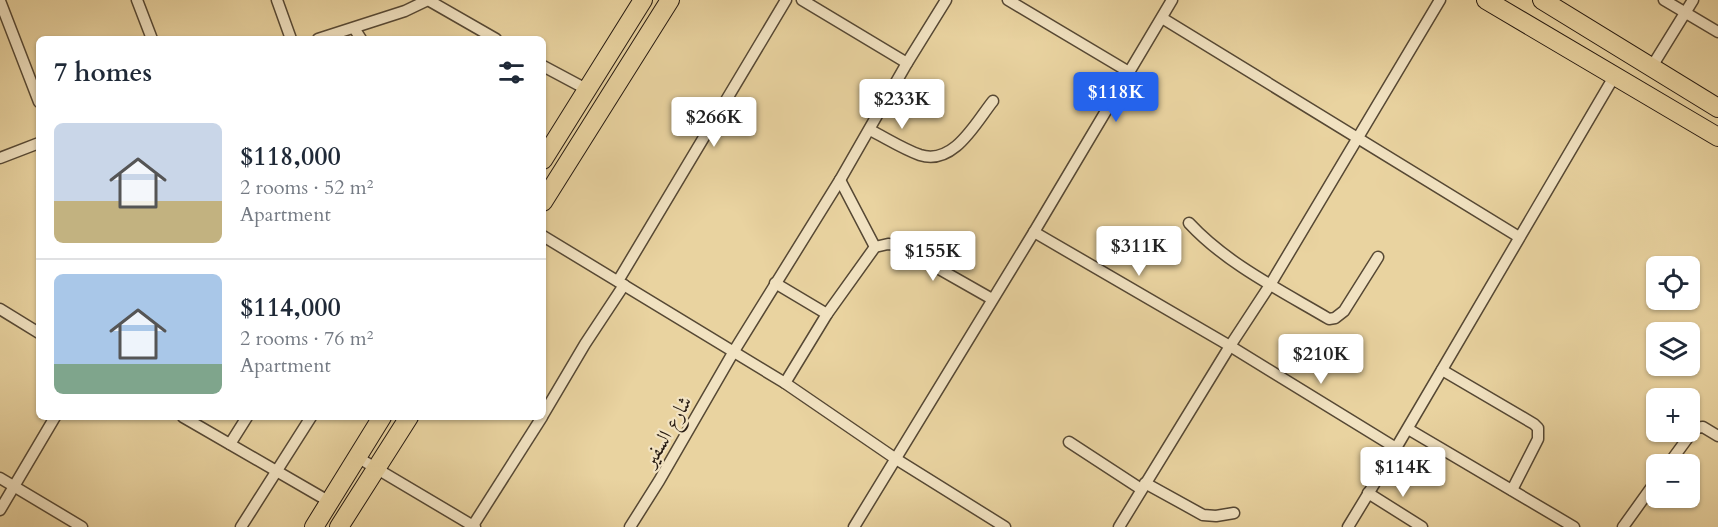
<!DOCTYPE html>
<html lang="en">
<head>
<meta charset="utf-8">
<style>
	body { margin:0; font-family:Cardo,Amiri,serif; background:#f6f6f7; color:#1f2937; height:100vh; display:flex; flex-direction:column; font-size:22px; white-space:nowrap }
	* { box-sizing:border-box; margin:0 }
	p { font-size:20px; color:#747a83 }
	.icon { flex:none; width:33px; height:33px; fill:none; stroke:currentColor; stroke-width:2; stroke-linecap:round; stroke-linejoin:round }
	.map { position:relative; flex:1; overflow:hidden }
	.side { position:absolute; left:36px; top:36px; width:510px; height:384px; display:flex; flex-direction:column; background:#fff; border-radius:9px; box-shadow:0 2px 4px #0004 }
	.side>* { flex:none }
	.buttons { position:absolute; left:1646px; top:256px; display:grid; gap:12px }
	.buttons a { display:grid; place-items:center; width:54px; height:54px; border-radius:9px; background:#fff; box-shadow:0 2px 4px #0004; font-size:30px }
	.price { position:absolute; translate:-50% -51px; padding:0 14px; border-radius:6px; background:#fff; color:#222; font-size:20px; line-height:39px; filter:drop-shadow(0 2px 3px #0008) }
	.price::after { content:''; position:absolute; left:50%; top:36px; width:18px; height:14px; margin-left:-9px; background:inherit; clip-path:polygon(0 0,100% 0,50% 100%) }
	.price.on { background:#2563eb; color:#fff }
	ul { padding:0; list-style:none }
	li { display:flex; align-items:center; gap:18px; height:150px; padding:0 18px }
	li+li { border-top:2px solid #e0e1e3 }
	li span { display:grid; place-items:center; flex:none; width:168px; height:120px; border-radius:9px; color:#555 }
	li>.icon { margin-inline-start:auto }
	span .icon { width:72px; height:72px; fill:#fffc; stroke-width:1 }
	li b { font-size:26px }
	h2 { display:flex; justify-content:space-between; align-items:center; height:72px; padding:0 18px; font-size:26px }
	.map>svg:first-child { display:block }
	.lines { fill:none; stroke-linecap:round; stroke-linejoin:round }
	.minor-casing { stroke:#564834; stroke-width:13 }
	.primary-casing { stroke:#251910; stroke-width:20 }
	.minor { stroke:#f1e2c1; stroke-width:10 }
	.primary { stroke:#e9d3a0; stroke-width:18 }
	.labels { text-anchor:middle; stroke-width:4.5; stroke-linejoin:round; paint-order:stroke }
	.street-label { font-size:20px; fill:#251910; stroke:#f1e2c1 }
</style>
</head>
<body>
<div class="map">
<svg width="1718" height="527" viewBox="0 0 1718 527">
	<rect width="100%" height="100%" fill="#e9d3a0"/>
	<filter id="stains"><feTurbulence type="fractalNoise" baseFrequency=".00333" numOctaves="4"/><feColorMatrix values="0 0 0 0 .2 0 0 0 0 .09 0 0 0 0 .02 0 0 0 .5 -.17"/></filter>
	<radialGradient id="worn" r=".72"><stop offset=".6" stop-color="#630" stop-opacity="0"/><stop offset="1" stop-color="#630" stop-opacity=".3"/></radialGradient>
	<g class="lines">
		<defs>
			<g id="minor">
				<polyline points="137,0 152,39"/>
				<polyline points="277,0 291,39"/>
				<polyline points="802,0 907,63"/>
				<polyline points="1008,0 1129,72"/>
				<polyline points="1664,0 1718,32"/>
				<polyline points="0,1 39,102"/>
				<polyline points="1162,18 1519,237"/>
				<polyline points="354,28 361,39"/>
				<polyline points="318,39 405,11 428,0 496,39"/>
				<polyline points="543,66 588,90"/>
				<polyline points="1651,68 1693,0"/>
				<path d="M870,130C886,138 903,149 920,155C954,166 976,122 993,101"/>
				<polyline points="0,158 39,143"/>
				<polyline points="840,180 875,247"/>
				<path d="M1189,223C1227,264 1280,290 1329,319L1335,318L1344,311L1378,257"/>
				<polyline points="1034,232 1230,346 1396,448"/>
				<polyline points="543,236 785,383 896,459 1005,527"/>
				<polyline points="618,281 786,0"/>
				<polyline points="775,283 827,314"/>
				<polyline points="0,309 39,333"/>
				<polyline points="1442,370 1534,424 1538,428 1538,439 1512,490"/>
				<polyline points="785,383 827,314 875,247 888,244 897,245 992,299"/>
				<polyline points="543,415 585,344 624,285"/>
				<polyline points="183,417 330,502"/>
				<polyline points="1408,429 1574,527"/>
				<polyline points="1069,442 1141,489"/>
				<polyline points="230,444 247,417"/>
				<polyline points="357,457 475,527"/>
				<polyline points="1668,465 1695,428 1703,427 1718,436"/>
				<polyline points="0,478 82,527"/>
				<polyline points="1145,483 1203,515 1216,516 1234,513"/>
				<polyline points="1368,493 1422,527"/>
				<polyline points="0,510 55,417"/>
				<polyline points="241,527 311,417"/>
				<polyline points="472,527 542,417"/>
				<polyline points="630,527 659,481 734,351 840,180 907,63 946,0"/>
				<polyline points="854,527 1034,232 1172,0"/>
				<polyline points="1119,527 1230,346 1270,285 1440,0"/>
				<polyline points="1348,527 1396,448 1615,75"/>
				<polyline points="1623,527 1656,481"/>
			</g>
			<g id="primary">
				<polyline points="1486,0 1718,137"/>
				<polyline points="1542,0 1718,108"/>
				<polyline points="543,160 643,0"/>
				<polyline points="543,202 670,0"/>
				<polyline points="314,527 382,417"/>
				<polyline points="339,527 409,417"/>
			</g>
		</defs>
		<use href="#minor" class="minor-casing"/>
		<use href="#primary" class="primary-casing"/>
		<use href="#minor" class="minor"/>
		<use href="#primary" class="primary"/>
	</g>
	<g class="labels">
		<g class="street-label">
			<text transform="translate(667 431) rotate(-60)" y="7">شارع السفير</text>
		</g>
	</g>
	<rect width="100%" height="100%" filter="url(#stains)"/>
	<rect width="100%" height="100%" fill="url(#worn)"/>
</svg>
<div class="buttons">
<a><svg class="icon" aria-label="locate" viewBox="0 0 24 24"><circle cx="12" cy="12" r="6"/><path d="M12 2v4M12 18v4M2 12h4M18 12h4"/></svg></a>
<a><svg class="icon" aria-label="layers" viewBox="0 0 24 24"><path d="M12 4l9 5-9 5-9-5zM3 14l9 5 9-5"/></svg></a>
<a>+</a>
<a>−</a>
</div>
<b class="price on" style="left:1116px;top:123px">$118K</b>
<b class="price" style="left:902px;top:130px">$233K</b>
<b class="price" style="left:714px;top:148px">$266K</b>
<b class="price" style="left:1139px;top:277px">$311K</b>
<b class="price" style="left:933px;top:282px">$155K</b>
<b class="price" style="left:1321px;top:385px">$210K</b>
<b class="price" style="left:1403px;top:498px">$114K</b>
<section class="side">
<h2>7 homes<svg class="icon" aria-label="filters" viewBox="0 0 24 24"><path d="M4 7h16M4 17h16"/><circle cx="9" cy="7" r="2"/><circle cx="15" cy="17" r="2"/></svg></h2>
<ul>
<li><span style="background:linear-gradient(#c9d6e8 65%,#c2b280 0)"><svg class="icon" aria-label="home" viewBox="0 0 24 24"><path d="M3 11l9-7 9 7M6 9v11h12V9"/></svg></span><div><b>$118,000</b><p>2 rooms · 52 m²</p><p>Apartment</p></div></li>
<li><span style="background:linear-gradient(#a9c7e8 75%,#7fa58c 0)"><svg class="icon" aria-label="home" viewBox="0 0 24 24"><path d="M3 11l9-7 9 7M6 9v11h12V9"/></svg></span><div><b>$114,000</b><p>2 rooms · 76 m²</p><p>Apartment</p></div></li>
</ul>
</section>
</div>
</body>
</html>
